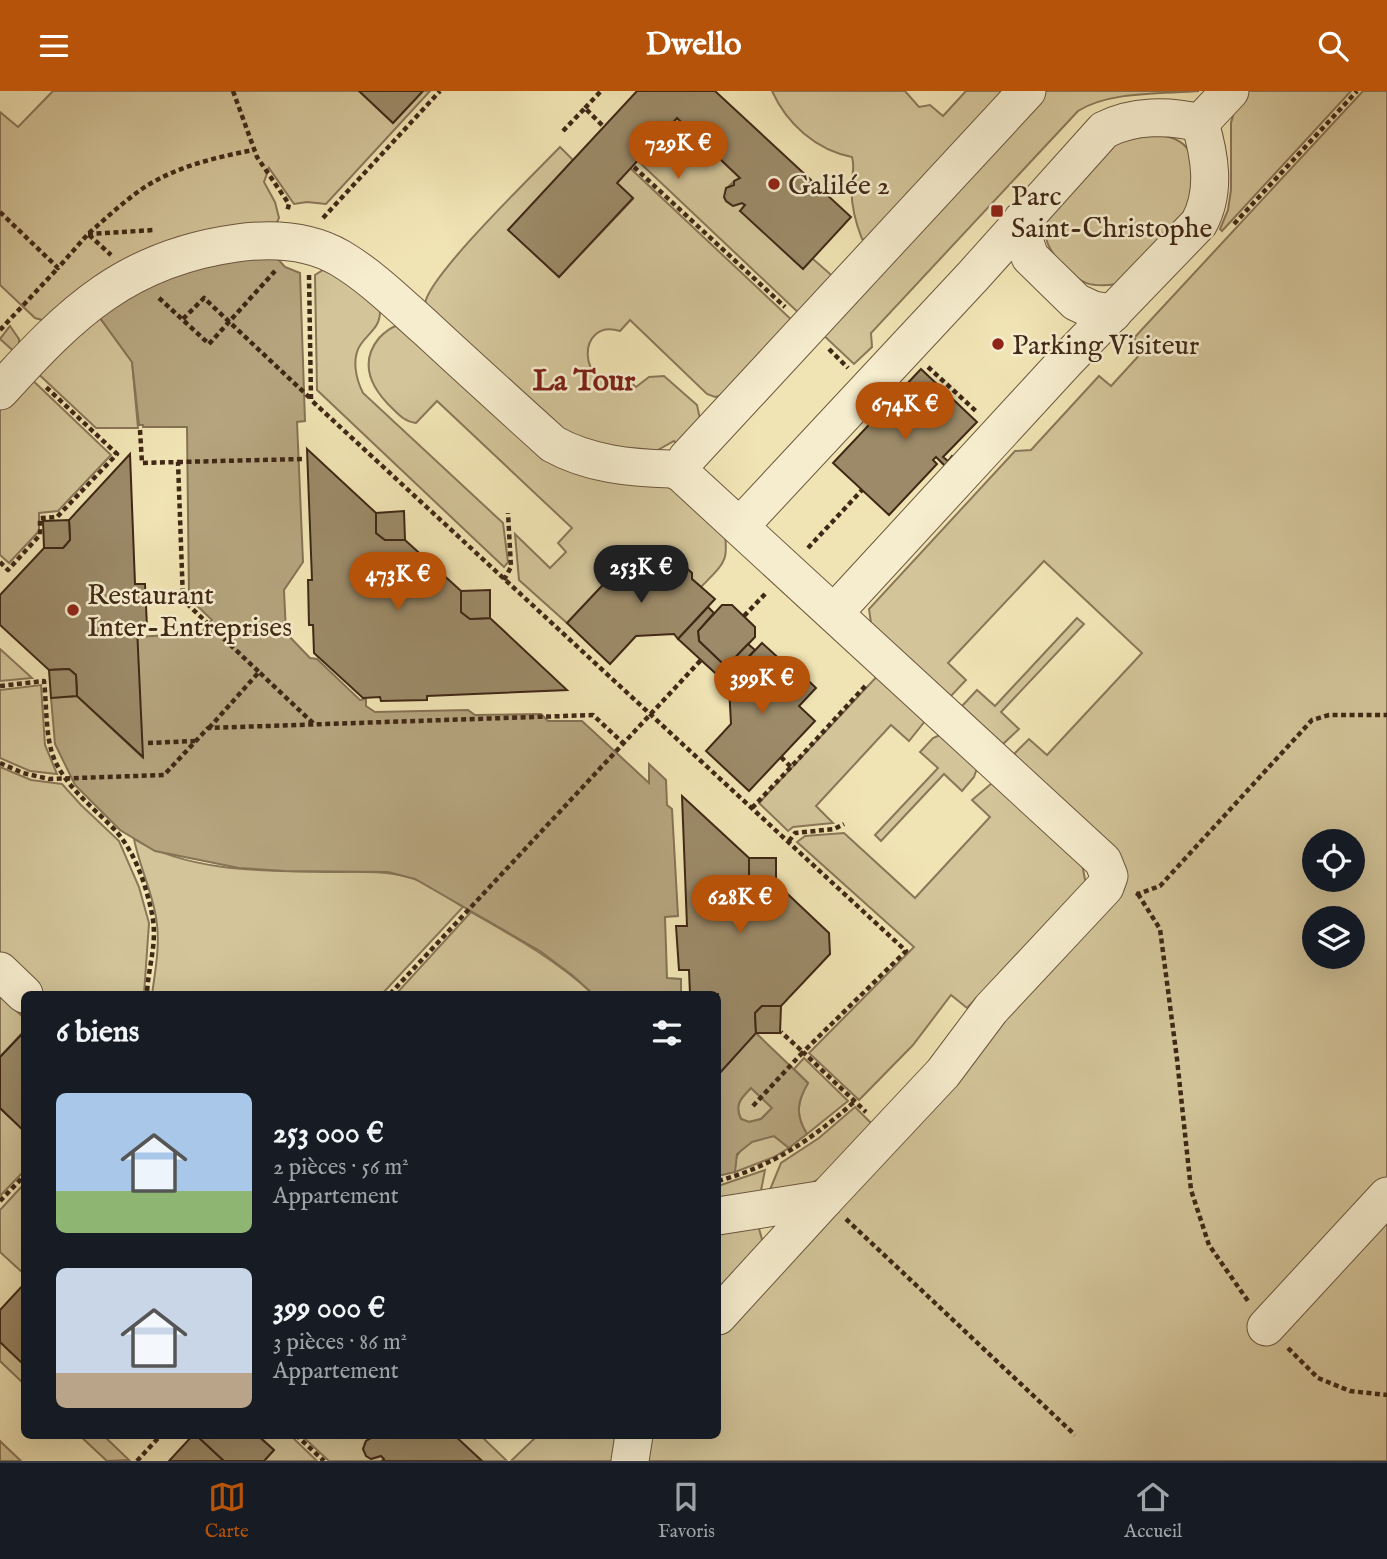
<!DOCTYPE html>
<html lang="fr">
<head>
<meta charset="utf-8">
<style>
	body { margin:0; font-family:"IM FELL English",serif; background:#242831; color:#f1f3f6; height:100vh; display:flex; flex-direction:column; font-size:26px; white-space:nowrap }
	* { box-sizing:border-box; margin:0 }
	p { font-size:23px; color:#9ea1a6 }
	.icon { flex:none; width:38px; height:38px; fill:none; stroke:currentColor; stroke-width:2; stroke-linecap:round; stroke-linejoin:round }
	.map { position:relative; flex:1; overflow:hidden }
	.sheet { position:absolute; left:21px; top:900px; width:700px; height:448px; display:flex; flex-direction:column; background:#171b24; border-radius:10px; box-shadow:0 7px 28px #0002 }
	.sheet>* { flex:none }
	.fabs { position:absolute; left:1302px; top:738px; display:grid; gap:14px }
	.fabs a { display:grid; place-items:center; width:63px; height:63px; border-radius:50%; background:#171b24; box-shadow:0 7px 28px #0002; font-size:35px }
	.price { position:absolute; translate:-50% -60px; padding:0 16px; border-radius:24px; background:#b45309; color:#fff; font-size:23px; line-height:46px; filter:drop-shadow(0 2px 4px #0008) }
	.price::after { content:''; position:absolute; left:50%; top:42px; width:21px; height:16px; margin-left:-10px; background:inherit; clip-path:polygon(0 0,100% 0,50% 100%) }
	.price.on { background:#222; color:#fff }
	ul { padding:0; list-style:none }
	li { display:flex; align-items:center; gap:21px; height:175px; padding:0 35px }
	li span { display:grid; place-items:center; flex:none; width:196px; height:140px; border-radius:10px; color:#555 }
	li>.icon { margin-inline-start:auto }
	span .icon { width:84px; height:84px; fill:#fffc; stroke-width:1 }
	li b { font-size:30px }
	h2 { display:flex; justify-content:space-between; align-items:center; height:84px; padding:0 35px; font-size:30px }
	header { display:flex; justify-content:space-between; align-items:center; height:91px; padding:0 35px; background:#b45309; color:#fff; font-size:32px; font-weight:700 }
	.menu { display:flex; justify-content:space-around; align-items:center; height:98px; border-top:2px solid #363941; background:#171b24; font-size:19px; color:#9ea1a6 }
	.menu a { display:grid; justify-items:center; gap:4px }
	.menu .on { color:#b45309 }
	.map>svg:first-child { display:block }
	.green { fill:#d3c499; stroke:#8a7658; stroke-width:2; fill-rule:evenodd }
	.water { fill:#b5a47e; stroke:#867254; stroke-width:2; fill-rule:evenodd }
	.building { fill:#9c8a68; stroke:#402816; stroke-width:2 }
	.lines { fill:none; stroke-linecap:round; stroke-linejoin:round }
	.minor-casing { stroke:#6c573e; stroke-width:39 }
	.path { stroke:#402816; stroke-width:4.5; stroke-dasharray:5 3.5; stroke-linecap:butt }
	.minor { stroke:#f6edce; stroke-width:37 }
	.poi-dot { fill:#8f2418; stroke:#f6edce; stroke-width:2.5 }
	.labels { text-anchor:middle; stroke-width:5; stroke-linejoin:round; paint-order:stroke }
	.poi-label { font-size:28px; fill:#402816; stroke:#f6edce; text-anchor:start }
	.neighbourhood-label { font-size:30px; font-weight:bold; fill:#7a1f14; stroke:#f6edce }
</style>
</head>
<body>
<header><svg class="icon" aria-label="menu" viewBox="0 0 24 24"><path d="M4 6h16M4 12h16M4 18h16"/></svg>Dwello<svg class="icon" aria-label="search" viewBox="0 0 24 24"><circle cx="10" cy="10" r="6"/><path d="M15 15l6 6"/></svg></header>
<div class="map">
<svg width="1387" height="1370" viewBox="0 0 1387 1370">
	<rect width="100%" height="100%" fill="#f1e4b4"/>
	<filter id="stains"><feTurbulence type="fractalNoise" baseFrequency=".00286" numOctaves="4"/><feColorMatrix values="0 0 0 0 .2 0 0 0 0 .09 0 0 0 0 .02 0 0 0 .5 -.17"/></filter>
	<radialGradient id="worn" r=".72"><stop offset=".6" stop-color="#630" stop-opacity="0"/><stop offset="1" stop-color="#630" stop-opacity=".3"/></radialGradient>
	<g class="green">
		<polygon points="53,0 359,0 393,32 423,0 430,0 326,113 307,111 294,113 269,77 264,91 275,111 279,127 272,141 49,231 35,227 0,194 0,21 18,36"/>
		<path d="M772,0H905L919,16L930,14L943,25L966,0H1013L874,151L862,148C855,130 850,112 852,93C852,82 855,77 852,66C816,59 787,33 772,0Z"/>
		<path d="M1043,0H1199C1163,3 1109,0 1078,20L871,242L872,256L854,273L820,241Z"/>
		<polygon points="1248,0 1351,0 1222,140 1220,138 1228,119 1231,99 1231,32 1235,17"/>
		<path d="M1363,0H1387V1370H635L640,1344H718V1233L1117,803L1014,663L1029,648L1047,664L1142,562L1044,470L948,572L966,589L951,605L947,604L871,532L869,518L1015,360L1031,359L1099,285L1111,295L1145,258L1134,247ZM1314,751H1353V789H1314ZM1314,828H1353V866H1314Z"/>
		<path d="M677,27L740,87C730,92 716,105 733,115L742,112L745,114L740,120L813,168L837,189L803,226L638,70Z"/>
		<path d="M1114,45C1140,45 1182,35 1193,68C1198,79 1197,95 1199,107L1117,193C1091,197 1080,193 1063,174C1049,160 1044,150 1045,130Z"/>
		<path d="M560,56L573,69L509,139L559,186L633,108L617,92L630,77L796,233L723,304L715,306L707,303L630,229L620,240C575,226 578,304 623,285L636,296L649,286L664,285L697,314L700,328L681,356L674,350L656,360L633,361L561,341L425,214C424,189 537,80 560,56Z"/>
		<path d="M331,174L380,220C380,237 370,240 361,253C351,267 356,288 363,302L503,432L508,471L504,476L317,299L315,184Z"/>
		<polygon points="95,220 132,271 138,337 96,337 32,277"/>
		<polygon points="10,235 19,248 19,265 0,248"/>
		<path d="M396,235L532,351L665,389L724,435C729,471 726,470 701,496L692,488V482L665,458L648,475L633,462L567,532L519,489L515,443L550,477L566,461L558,452L572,437L437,310L416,332C406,331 400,325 393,318C372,298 358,273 379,247C384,242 389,237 396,235Z"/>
		<polygon points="26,283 111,364 58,420 39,422 39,440 9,472 0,464 0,312"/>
		<polygon points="1077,527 1084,533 1001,621 1019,638 1002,654 962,615 977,599 995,615"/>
		<polygon points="0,558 32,587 0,590"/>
		<polygon points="881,581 925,630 909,650 891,634 816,715 833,732 793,736 788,740 759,712"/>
		<polygon points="41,594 45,654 57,683 30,680 0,667 0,599"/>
		<polygon points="940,644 977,677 974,686 962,700 944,683 881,750 875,744 938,677 920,661 933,647"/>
		<polygon points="0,676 31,689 62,693 81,714 119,750 139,796 149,832 144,903 37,903 0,869"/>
		<polygon points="992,692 1081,767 1086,794 967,917 951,904 913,954 859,1009 809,962 914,856 797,751 805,745 844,742 915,807 990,726 972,709"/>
		<path d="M134,748C189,781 264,780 327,781C355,781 384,779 412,787C429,792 447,806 463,816L382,903H152C156,876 161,849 155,821C150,796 139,773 134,748Z"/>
		<path d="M471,821C515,846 556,869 593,903H396Z"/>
		<polygon points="0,904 24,927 24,943 22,942 0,966"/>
		<path d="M804,967L848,1010L807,1043C795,1024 797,1011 808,992L794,978Z"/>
		<path d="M751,997L772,1017L761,1028L749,1031L741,1028C734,1014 741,1007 751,997Z"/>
		<path d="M855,1016L877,1038C843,1069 819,1102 769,1101L781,1072L819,1047Z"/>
		<polygon points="0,1017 24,1040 24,1082 23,1081 0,1105"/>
		<path d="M774,1045L789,1057L774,1066L735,1081C732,1057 753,1047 774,1045Z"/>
		<polygon points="765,1079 759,1110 718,1117 718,1095"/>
		<polygon points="23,1094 24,1096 24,1183 0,1161 0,1119"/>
		<polygon points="718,1131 758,1134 763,1152 718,1209"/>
		<polygon points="0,1248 24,1271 24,1293 0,1270"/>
		<polygon points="79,1344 103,1344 129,1369 107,1370"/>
		<polygon points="258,1344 290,1344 317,1370 264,1370 274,1359"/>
		<polygon points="301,1344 373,1344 373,1346 366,1350 363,1358 371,1368 381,1365 384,1368 382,1370 329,1370"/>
		<polygon points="454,1344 480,1344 507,1370 482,1370"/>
		<polygon points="538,1344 629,1344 625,1370 511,1370"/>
		<polygon points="0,1350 21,1370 0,1370"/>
	</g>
	<g class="water">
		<polygon points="204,166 277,167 285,176 300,182 305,330 297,331 303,471 284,499 286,542 310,567 317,568 360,609 366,608 366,615 375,621 468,619 475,624 541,623 548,630 582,630 649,692 649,673 666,689 667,714 672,718 678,825 665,826 667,887 681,888 681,903 593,903 572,884 540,860 415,788 388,781 285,780 239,777 155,760 120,739 75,694 55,653 51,607 77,605 142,666 137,546 201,542 212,529 189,507 187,336 143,336 143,334 139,334 132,271 95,220"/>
		<path d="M756,942L808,992C797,1011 795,1024 807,1043L789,1057L774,1045L752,1051L737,1063L735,1081L718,1085V984ZM751,997L772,1017L761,1028L749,1031L741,1028C734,1014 741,1007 751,997Z"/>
	</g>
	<g class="building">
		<polygon points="359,0 423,0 393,32"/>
		<polygon points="637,0 715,0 851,126 803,178 740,120 745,114 742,112 733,115 726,110 724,106 726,97 734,94 734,90 740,87 677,27 617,92 633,107 559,186 508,139"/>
		<polygon points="921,278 977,331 943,366 948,370 952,365 961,373 952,382 936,366 933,369 937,373 889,424 833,372 881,321 886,325 888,321 870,304 878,296 887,304 883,309 887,314"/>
		<polygon points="307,358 376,422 376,442 385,449 405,449 461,500 461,521 470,528 490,527 567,599 427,605 427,609 381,610 380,606 363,607 314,562 313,534 309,534 308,489 312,489"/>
		<polygon points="130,363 135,493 145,493 147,536 137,537 143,666 77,605 76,584 69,578 49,579 0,534 0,504 44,457 63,457 70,449 69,429"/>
		<polygon points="404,420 405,449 385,449 376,442 376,422"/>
		<polygon points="69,429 70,449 63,457 44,457 43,430"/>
		<polygon points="665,458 692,482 692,488 715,508 678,548 674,543 636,545 610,573 567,532 633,462 648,475"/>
		<polygon points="490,499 490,527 470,528 461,521 461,500"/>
		<polygon points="722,514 732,514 755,536 755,546 730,572 722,572 699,550 698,540"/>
		<polygon points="708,516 714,522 698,540 699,550 722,572 730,572 748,553 755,559 725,591 678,548"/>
		<polygon points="762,552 784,572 790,572 816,597 799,615 815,630 749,700 706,660 731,633 729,595 725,591"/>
		<polygon points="69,578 76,584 77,605 51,607 49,579"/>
		<polygon points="682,705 749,767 749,787 755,794 776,792 829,842 830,863 781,915 762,915 755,922 756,942 718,984 718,903 690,903 689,879 679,879 676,835 687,835"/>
		<polygon points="749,767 776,767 776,792 755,794 749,787"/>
		<polygon points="762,915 781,915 780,942 756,942 755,922"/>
		<polygon points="23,942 24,943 24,1040 0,1017 0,966"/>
		<polygon points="24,1193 24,1274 0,1251 0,1219"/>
		<polygon points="193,1344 196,1344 224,1370 169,1370"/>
		<polygon points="196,1344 257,1344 274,1359 264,1370 224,1370"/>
		<polygon points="373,1344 454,1344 482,1370 382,1370 384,1368 381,1365 371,1368 366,1365 363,1358 366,1350 373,1346"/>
	</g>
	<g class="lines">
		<defs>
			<g id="minor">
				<polyline points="1200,32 1230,0"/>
				<polyline points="1022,129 1024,149 1030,166 1076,211 1093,219 1113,222"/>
				<path d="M0,300C71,221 127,167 237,152C273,147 309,149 340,167C372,186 400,214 427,238C469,277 511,315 553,353C589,373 630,377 671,378L680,381"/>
				<path d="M740,435L974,184L1104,39C1133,24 1169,24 1200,32"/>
				<path d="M834,522L1065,271L1199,132C1216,101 1210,65 1200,32"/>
				<polyline points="0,880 24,903"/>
				<polyline points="718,1125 825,1108 943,982 991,918 1105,796 1109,785 1103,770 680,381 687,367 1027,0"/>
				<polyline points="718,1225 825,1108"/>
				<polyline points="1266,1236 1387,1105"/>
				<polyline points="630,1370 634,1344"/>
			</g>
		</defs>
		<use href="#minor" class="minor-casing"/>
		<g class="path">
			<polyline points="233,0 257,66 289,113 287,121"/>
			<polyline points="585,17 601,0"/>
			<polyline points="563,40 585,17 604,36"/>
			<polyline points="634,76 785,216"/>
			<polyline points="0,121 58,177 88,143 111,164"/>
			<polyline points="323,127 440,0"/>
			<polyline points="1234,133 1357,0"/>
			<path d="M89,142C104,129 119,115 135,103C169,77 213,67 253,59"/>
			<polyline points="88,143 154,139"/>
			<polyline points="309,184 311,309 906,860 803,961 866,1021"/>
			<polyline points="159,207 209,253 275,180"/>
			<polyline points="183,228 204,207 311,308"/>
			<polyline points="0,239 58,177"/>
			<polyline points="829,258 848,277"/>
			<polyline points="928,276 978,322"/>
			<polyline points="140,339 142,372 178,371 183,509 259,581"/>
			<polyline points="178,371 303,368"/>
			<polyline points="808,457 862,399"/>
			<polyline points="0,471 8,479 40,444 40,427 57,426 117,363 46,296"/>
			<polyline points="504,489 511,476 508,422"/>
			<polyline points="744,525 766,502"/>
			<path d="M0,595L44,590C47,616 45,647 55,670C69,699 94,717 115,739C135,761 146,794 152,823C158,852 148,875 147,903"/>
			<polyline points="209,637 259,581 315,634"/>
			<polyline points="148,652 195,650"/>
			<polyline points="781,666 791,676 867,593"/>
			<polyline points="0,672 23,682 49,688 164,684 208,637 593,624 623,652"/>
			<polyline points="752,717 791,676"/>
			<polyline points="789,750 795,742 834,738 844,733"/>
			<polyline points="1136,802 1138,803 1160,795 1312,629 1329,624 1387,624"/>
			<polyline points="1138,803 1160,838 1177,968 1191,1099 1209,1154 1248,1210"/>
			<polyline points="390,903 701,569"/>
			<polyline points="753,1015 803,961 781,941"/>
			<path d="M718,1090C773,1075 811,1049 854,1011"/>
			<polyline points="0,1110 23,1086 24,1088"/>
			<polyline points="846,1128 1075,1344"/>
			<polyline points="1288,1257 1318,1287 1350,1300 1387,1304"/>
			<polyline points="24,1333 24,1332"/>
			<polyline points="296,1344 324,1370"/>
			<polyline points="137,1370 161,1344"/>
		</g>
		<use href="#minor" class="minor"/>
	</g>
	<g class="poi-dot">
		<circle cx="774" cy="93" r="7"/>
		<rect x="990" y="113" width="14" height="14" rx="3.5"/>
		<circle cx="998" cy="253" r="7"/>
		<circle cx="73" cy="519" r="7"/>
	</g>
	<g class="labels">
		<g class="poi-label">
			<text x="788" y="103">Galilée 2</text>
			<text x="1011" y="114">Parc<tspan x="1011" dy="32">Saint-Christophe</tspan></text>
			<text x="1012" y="263">Parking Visiteur</text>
			<text x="87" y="513">Restaurant<tspan x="87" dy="32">Inter-Entreprises</tspan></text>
		</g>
		<g class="neighbourhood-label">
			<text x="584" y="299">La Tour</text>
		</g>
	</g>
	<rect width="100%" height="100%" filter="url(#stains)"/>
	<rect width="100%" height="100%" fill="url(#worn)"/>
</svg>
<div class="fabs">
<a><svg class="icon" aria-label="locate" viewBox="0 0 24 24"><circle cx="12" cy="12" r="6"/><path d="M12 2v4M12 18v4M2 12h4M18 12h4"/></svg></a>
<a><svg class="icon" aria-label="layers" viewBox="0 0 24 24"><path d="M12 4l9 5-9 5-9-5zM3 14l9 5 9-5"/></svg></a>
</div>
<b class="price" style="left:678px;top:90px">729K €</b>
<b class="price" style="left:905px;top:351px">674K €</b>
<b class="price on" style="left:641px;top:514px">253K €</b>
<b class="price" style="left:398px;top:521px">473K €</b>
<b class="price" style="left:762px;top:625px">399K €</b>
<b class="price" style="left:740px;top:844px">628K €</b>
<section class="sheet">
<h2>6 biens<svg class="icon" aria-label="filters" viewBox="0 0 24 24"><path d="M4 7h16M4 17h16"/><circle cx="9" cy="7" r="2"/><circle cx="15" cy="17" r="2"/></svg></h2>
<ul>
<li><span style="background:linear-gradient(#a9c7e8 70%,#8fb573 0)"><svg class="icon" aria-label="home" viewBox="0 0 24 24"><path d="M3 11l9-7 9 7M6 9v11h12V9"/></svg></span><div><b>253 000 €</b><p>2 pièces · 56 m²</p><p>Appartement</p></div></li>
<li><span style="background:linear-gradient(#c9d6e8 75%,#b9a48a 0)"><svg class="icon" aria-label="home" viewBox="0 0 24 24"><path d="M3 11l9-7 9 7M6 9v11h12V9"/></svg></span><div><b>399 000 €</b><p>3 pièces · 86 m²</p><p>Appartement</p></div></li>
</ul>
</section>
</div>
<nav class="menu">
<a class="on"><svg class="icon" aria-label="map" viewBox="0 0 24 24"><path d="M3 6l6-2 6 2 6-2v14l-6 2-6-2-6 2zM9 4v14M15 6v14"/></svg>Carte</a>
<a><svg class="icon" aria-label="saved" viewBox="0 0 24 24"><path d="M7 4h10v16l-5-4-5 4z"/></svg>Favoris</a>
<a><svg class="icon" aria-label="home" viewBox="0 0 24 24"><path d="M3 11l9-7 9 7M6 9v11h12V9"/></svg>Accueil</a>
</nav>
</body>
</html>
